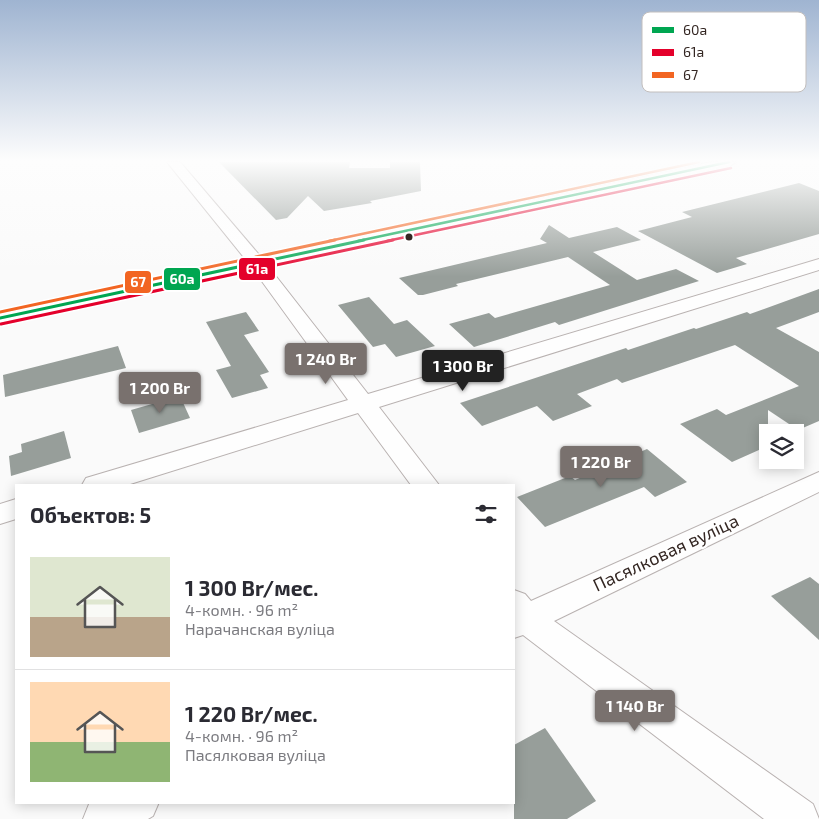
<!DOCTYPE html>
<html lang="ru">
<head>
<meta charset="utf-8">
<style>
	body { margin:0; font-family:"Exo 2",sans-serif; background:#f2f2f3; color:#2b2b33; height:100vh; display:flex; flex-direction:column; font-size:19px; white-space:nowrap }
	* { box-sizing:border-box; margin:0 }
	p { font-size:16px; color:#7c7c81 }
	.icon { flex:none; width:28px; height:28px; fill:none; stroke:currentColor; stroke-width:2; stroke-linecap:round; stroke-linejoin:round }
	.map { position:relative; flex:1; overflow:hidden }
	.details { position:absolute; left:15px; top:484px; width:500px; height:320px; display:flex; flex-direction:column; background:#fff; border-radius:0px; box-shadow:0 2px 12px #0003 }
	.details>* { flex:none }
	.controls { position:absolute; left:759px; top:424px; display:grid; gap:10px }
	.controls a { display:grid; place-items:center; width:45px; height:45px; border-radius:0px; background:#fff; box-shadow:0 2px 12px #0003; font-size:25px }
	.price { position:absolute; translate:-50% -42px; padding:0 11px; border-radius:5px; background:#79716e; color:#fff; font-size:16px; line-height:32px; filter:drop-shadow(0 1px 2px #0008) }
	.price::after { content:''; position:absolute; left:50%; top:30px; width:15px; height:11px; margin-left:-8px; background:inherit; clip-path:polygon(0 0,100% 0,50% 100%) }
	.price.on { background:#222; color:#fff }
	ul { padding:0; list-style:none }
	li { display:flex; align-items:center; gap:15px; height:125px; padding:0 15px }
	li+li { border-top:1px solid #e1e1e2 }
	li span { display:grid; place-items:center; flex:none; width:140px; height:100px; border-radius:0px; color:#555 }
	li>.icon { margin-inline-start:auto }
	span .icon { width:60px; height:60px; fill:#fffc; stroke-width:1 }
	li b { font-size:21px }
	h2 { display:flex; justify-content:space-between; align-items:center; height:60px; padding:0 15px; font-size:21px }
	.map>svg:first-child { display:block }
	.building { fill:#979e9a }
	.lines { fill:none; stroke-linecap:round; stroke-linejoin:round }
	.minor-casing { stroke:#b9b2b1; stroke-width:2 }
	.minor { fill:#fefefe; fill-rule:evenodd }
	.bus-1-far1-casing { stroke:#fff; stroke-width:5 }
	.bus-1-casing { stroke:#fff; stroke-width:6 }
	.bus-2-far1-casing { stroke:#fff; stroke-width:5 }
	.bus-2-casing { stroke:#fff; stroke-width:6 }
	.bus-3-far1-casing { stroke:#fff; stroke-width:5 }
	.bus-3-casing { stroke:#fff; stroke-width:6 }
	.bus-1-far1 { stroke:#00a651; stroke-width:2.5 }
	.bus-1 { stroke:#00a651; stroke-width:3 }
	.bus-2-far1 { stroke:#e4002b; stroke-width:2.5 }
	.bus-2 { stroke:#e4002b; stroke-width:3 }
	.bus-3-far1 { stroke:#f26522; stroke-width:2.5 }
	.bus-3 { stroke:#f26522; stroke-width:3 }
	.bus-dot { fill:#342723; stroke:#fff; stroke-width:2 }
	.labels { text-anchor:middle; stroke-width:5; stroke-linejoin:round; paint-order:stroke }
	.near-street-label { font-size:18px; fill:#342723; stroke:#fff }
	.key { fill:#fff; stroke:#c2bebd; stroke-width:1 }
	.key-label { font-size:14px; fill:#342723 }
	.line-badge { stroke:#fff; stroke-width:2 }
	.badge-label { font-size:14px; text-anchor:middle; font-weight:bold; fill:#fff }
</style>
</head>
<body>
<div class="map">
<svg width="819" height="819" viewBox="0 0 819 819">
	<rect width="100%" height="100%" fill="#fafafa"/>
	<g class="building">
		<polygon points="219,162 350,162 349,168 390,168 390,162 420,162 421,191 370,201 372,203 324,211 308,196 287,218 276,220"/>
		<polygon points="799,183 819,191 819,234 736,258 747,264 717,273 638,231 692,217 682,212"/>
		<polygon points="549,225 569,238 617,227 641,240 593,252 637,280 676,269 699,281 559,325 555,322 474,347 449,324 489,313 495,318 610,285 568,257 456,284 458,286 423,295 418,295 399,278 547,243 540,239"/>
		<polygon points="819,289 819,312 776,328 819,352 819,421 798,430 768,410 768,446 732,462 680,424 717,409 726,415 799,386 735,345 622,383 617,379 577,394 592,406 553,421 537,406 482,426 460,403 626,348 628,350 694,328 696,329 747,312 750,314"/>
		<polygon points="369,297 394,324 407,320 435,346 396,357 385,344 373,347 338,305"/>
		<polygon points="246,312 259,331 244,335 269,372 260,375 268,388 232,398 216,370 231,366 206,322"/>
		<polygon points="118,346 126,368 5,397 3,375"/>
		<polygon points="180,396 190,418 139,433 131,410"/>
		<polygon points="64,431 71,458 11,476 9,456 22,452 21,444"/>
		<polygon points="647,449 687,482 655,497 644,487 545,527 517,497 570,476 575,480"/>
		<polygon points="810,577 819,584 819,640 771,596"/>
		<polygon points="545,728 596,801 567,819 514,819 514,745"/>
	</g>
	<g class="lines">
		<defs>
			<g id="minor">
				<polygon points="167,162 180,162 261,257 711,162 736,162 730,166 268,266 368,394 819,259 819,270 379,407 439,485 411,485 358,413 127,485 82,485 86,478 348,400 253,269 0,324 0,312 246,260"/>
				<polygon points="819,472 819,492 554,621 813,804 819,819 764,819 523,635 514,638 514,590 525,594 531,601"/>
				<polygon points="16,499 16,519 0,524 0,504"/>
				<polygon points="93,802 159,802 153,816 148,819 83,819 89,804"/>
			</g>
		</defs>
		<use href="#minor" class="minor-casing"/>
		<use href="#minor" class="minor"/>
		<defs>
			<polyline id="bus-1-far1" points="358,241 729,162"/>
			<polyline id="bus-1" points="0,318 364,240"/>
			<polyline id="bus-2-far1" points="387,241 731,168"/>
			<polyline id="bus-2" points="1,324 393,240"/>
			<polyline id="bus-3-far1" points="329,241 699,162"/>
			<polyline id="bus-3" points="0,312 335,240"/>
		</defs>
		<use href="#bus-1-far1" class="bus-1-far1-casing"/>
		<use href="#bus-1" class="bus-1-casing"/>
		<use href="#bus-2-far1" class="bus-2-far1-casing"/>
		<use href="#bus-2" class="bus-2-casing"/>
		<use href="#bus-3-far1" class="bus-3-far1-casing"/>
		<use href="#bus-3" class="bus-3-casing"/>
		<use href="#bus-1-far1" class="bus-1-far1"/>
		<use href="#bus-1" class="bus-1"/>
		<use href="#bus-2-far1" class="bus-2-far1"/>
		<use href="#bus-2" class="bus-2"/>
		<use href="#bus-3-far1" class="bus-3-far1"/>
		<use href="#bus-3" class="bus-3"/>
	</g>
	<linearGradient id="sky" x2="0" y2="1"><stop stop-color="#9fb4d1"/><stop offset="0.58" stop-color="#fdfdfd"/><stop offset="1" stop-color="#fdfdfd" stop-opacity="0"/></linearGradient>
	<rect width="819" height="277" fill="url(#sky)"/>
	<circle class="bus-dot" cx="409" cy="237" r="4.5"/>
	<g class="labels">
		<g class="near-street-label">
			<text transform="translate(666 553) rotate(-25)" y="6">Пасялковая вуліца</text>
		</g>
	</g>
	<rect x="642" y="12" width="164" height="80" rx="8" class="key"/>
	<rect x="652" y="27" width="22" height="6" fill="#00a651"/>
	<rect x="652" y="49" width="22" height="7" fill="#e4002b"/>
	<rect x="652" y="72" width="22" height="6" fill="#f26522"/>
	<g class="key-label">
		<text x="683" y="35">60а</text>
		<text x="683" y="57">61а</text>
		<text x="683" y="80">67</text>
	</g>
	<g class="line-badge">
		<rect x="238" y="257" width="38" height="24" rx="5" fill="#e4002b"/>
		<rect x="163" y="267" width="38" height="24" rx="5" fill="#00a651"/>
		<rect x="124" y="270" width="28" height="24" rx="5" fill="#f26522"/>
	</g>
	<g class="badge-label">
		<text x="257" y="274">61а</text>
		<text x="182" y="284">60а</text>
		<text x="138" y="287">67</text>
	</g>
</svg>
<div class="controls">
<a><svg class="icon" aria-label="layers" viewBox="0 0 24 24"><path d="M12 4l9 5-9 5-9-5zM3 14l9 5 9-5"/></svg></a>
</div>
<b class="price" style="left:326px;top:385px">1 240 Br</b>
<b class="price on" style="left:463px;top:392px">1 300 Br</b>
<b class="price" style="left:160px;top:414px">1 200 Br</b>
<b class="price" style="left:601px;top:488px">1 220 Br</b>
<b class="price" style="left:635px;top:732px">1 140 Br</b>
<section class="details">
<h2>Объектов: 5<svg class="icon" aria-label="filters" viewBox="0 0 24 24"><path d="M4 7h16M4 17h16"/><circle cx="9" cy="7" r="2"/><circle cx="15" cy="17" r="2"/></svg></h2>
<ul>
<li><span style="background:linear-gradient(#dfe7d0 60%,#b9a48a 0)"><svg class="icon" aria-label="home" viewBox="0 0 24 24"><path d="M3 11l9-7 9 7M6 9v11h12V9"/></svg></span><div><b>1 300 Br/мес.</b><p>4-комн. · 96 m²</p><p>Нарачанская вуліца</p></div></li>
<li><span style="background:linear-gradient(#ffd9b3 60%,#8fb573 0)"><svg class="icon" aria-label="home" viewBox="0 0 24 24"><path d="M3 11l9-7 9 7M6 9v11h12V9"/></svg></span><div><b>1 220 Br/мес.</b><p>4-комн. · 96 m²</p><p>Пасялковая вуліца</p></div></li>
</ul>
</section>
</div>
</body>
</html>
